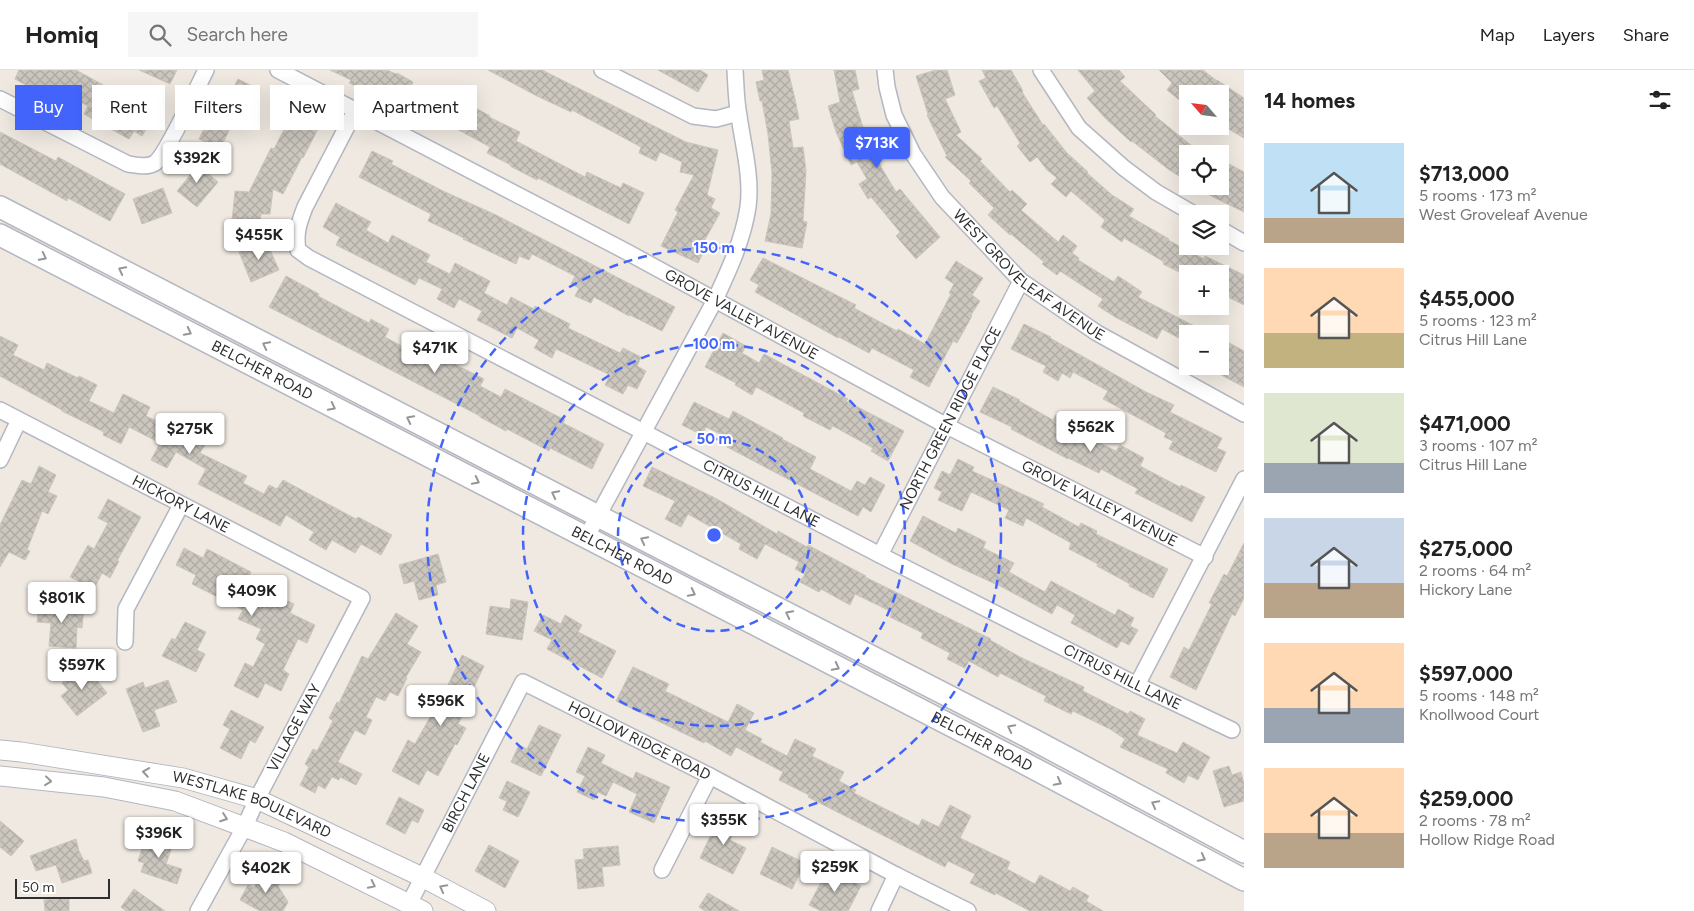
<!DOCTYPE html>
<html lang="en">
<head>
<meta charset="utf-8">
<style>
	body { margin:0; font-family:Figtree,sans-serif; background:#f6f6f6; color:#222; height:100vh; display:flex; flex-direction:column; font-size:19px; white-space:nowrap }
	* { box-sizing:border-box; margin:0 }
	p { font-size:16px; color:#767676 }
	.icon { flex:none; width:28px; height:28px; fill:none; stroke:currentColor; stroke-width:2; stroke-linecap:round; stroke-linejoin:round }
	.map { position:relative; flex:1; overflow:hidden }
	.details { display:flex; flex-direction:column; background:#fff; width:450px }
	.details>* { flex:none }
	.guide { position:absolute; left:15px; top:15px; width:475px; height:45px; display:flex; gap:10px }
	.needle { width:32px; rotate:298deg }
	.controls { position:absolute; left:1179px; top:15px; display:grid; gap:10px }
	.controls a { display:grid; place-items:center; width:50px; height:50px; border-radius:0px; background:#fff; box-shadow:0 5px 20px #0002; font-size:25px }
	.scale { position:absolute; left:15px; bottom:12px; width:95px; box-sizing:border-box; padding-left:5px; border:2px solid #2e2e2e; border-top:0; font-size:14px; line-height:18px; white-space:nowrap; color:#2e2e2e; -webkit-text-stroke:4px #fff; paint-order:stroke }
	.price { position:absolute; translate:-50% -42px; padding:0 11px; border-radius:5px; background:#fff; color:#222; font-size:16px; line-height:32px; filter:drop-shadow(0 1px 2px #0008) }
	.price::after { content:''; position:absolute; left:50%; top:30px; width:15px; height:11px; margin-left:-8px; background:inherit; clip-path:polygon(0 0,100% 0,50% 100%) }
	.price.on { background:#4264fb; color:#fff }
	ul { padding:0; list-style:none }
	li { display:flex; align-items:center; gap:15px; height:125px; padding:0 20px }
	li span { display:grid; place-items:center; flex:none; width:140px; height:100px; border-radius:0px; color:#555 }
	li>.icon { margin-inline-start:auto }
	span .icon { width:60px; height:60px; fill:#fffc; stroke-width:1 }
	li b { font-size:21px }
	h2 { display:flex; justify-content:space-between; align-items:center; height:60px; padding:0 20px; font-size:21px }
	.pill { padding:0 18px; border-radius:0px; background:#fff; box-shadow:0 5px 20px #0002; font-size:18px; line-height:45px }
	.pill.on { background:#4264fb; color:#fff }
	header { display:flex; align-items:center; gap:30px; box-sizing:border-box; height:70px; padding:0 25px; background:#fff; border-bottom:1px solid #e0e0e0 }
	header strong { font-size:24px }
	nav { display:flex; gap:28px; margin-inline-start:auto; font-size:18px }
	.search { width:350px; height:45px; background:#f6f6f6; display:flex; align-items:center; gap:12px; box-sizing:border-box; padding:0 18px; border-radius:0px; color:#767676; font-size:19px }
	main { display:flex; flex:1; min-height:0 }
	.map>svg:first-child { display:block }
	.building { fill:url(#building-cross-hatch); stroke:#cbc5ba }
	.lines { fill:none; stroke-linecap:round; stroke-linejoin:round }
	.minor-casing { stroke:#b4b7c1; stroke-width:18 }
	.tertiary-casing { stroke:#b4b7c1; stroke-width:21 }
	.secondary-casing { stroke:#b4b7c1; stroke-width:24 }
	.minor { stroke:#fff; stroke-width:15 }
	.tertiary { stroke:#fff; stroke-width:19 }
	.secondary { stroke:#fff; stroke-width:21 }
	.oneway { stroke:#969696 }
	.ring { fill:none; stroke:#4264fb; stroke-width:2.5; stroke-dasharray:9 6 }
	.labels { text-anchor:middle; stroke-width:4; stroke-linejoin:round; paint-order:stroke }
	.street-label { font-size:15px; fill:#2e2e2e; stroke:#fff }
	.centre { fill:#4264fb; stroke:#fff; stroke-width:2.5 }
	.ring-label { font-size:15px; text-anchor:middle; font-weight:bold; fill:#4264fb; stroke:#fff; stroke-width:4; stroke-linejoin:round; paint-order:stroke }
</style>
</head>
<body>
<header>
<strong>Homiq</strong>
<div class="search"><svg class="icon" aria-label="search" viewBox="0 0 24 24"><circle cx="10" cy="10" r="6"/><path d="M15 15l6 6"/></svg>Search here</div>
<nav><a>Map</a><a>Layers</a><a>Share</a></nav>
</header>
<main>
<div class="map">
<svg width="1244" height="841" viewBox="0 0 1244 841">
	<defs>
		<pattern id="building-cross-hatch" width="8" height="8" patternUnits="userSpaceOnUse" patternTransform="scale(1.25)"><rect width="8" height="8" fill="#cbc7bf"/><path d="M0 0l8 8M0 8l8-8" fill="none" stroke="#afaba4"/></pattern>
	</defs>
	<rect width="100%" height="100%" fill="#efe9e1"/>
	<g class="building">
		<polygon points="19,0 76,0 147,39 142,46 151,51 142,66 134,61 129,69 84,44 88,36 64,23 63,25 54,20 50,28 15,9"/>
		<polygon points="139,0 177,0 170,14"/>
		<polygon points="330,0 387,0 396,4 397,3 413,12 409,20 455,45 458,39 467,44 472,36 490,46 489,47 520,62 516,71 585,107 587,102 621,118 623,113 644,123 629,154 538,108 537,110 510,96 511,95 487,83 490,77 444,52 441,59 415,46 416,44 370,20 368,22 349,13 351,10"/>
		<polygon points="488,0 542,0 686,72 718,80 707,125 715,129 711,138 720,143 703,173 707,175 698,193 661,176 678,142 675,140 694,105 680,102 682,92 660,82 656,91 639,83 641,77 572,40 571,42 537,26"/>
		<polygon points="658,0 700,0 708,5 698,22"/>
		<polygon points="762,0 788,0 795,29 799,49 789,51 793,78 803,77 806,101 803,151 807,152 802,178 765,171 771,144 772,103 768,64 762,31 760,31 756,12 764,10"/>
		<polygon points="834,0 855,0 859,19 852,21 864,61 871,58 881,82 874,85 896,122 900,119 940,167 916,189 896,166 900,162 871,127 868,129 859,114 867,109 857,92 851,95 836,62 828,36 840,32"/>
		<polygon points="936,0 947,0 955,25 945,29 961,62 956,65 982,89 980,91 1010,122 1012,120 1027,134 1021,140 1058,172 1063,165 1077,176 1072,183 1079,188 1078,190 1114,212 1118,206 1142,222 1138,227 1210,264 1188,264 1188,273 1162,259 1157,269 1115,247 1098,236 1103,229 1060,201 1057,205 1042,194 1044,192 1011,164 1010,165 988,145 994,138 969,113 971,111 945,87 947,86 927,45 928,44 916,6"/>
		<polygon points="982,0 1011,0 1023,21 1022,22 1043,55 1044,54 1067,83 1088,102 1087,103 1112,125 1134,139 1129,146 1169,169 1168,170 1204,189 1205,186 1244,205 1244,235 1220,223 1220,204 1183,204 1163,194 1164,192 1124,168 1122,172 1101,157 1105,150 1071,121 1066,127 1051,114 1057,108 1047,100 1037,87 1030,92 1017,76 1020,73 997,36 994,38 979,11 986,8"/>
		<polygon points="1078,0 1119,0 1125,7 1120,11 1156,45 1155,46 1202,84 1188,84 1188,112 1168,99 1132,71 1131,72 1105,48 1087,28 1095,21"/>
		<polygon points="1159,0 1203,0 1217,11 1217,10 1244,28 1244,68 1220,54 1220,24 1188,24 1188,37 1167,20 1172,13"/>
		<polygon points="238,9 260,20 243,53 235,48 220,79 199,69 223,21 230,25"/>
		<polygon points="294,40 321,53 303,88 302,87 283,124 273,119 270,144 261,144 258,164 231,161 235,121 249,122 271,78 274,79"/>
		<polygon points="0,62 56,91 58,87 125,124 110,151 68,128 67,131 0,94"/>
		<polygon points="372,81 393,91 391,94 443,121 496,145 675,237 662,261 630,245 629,246 594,227 591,233 575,226 579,218 571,214 575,206 532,184 529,190 519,186 516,194 463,169 464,168 428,151 431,144 359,107"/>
		<polygon points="192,90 218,112 197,137 177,121 191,104 185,99"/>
		<polygon points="1220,92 1225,96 1227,93 1244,102 1244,142 1209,125 1214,116 1220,116"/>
		<polygon points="163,118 172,143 142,154 133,129"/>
		<polygon points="336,133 371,152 366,160 388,173 392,165 430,185 426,192 450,204 455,193 490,211 484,223 507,235 511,227 534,239 535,236 570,254 568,258 620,283 623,278 641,287 637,296 646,301 637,319 628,315 623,324 605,315 610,305 556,279 552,288 534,278 539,270 517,258 512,268 477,250 482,241 459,229 454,238 437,229 442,219 419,208 415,215 336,175 340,167 323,157"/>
		<polygon points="266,171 279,200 251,212 239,182"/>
		<polygon points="763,188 856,235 854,238 897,261 898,259 925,274 951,224 949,223 954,214 945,208 956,191 983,208 972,225 980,231 971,245 972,246 957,273 953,271 929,317 910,307 914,300 872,278 869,283 839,267 838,268 755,222 759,215 750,210"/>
		<polygon points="286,206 319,224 318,226 369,253 371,249 389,259 385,267 409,280 413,273 484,309 480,316 501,327 505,319 565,350 563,353 604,374 592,399 550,378 549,381 507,359 506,361 480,347 480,346 269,237"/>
		<polygon points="1024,254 1051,267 1050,268 1146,322 1174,335 1170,342 1222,368 1217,378 1226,382 1216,402 1169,379 1173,371 1164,367 1166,363 1103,329 1108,321 1073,302 1070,308 1062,303 1058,311 1043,302 1046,296 1011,279"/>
		<polygon points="723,263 746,276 742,283 759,293 764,284 848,329 846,331 904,361 888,391 871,381 873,378 833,356 830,360 803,346 804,343 756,317 752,325 735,315 736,313 705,297"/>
		<polygon points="0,266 18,275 13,285 44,300 47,293 78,308 79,306 97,315 89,331 114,343 123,324 150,337 146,346 169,357 171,354 206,373 200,383 247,406 243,413 264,424 269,415 277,419 283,410 356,449 358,447 392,465 381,485 361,474 355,483 332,470 326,480 309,470 314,462 286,445 280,456 198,414 206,399 176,382 167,398 151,390 160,373 129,357 121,374 103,365 104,362 62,341 62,340 0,306"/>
		<polygon points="1220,268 1244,281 1244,317 1221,305 1222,302 1220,301"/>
		<polygon points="993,317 1020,330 1019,331 1053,350 1056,345 1084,360 1081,364 1116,381 1120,375 1144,388 1140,396 1180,417 1181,415 1205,427 1192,452 1135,423 1138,419 1101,399 1099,403 1068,388 1068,389 1011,359 1012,357 980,342"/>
		<polygon points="694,332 729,349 733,341 783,368 782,369 816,387 810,399 851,421 857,411 865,415 870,407 885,415 871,442 863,437 858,446 727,377 730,369 706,357 702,365 682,355"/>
		<polygon points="958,389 974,397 972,401 1044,434 1042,437 1079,457 1081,453 1097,461 1096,464 1168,499 1153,528 1129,516 1130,514 1097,496 1098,494 1069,479 1071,473 1026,448 1023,456 1005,448 1009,440 971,422 962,441 938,430 942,422 934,418 942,401 950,405"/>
		<polygon points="39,396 56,405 48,422 57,426 48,444 42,441 27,480 30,481 25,490 9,482 0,497 0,455 22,410 31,414"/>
		<polygon points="652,397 717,429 777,464 778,461 807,477 808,475 866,506 865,507 991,569 990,570 1020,587 1084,617 1083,621 1128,644 1130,641 1145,649 1137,665 1177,683 1183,672 1210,687 1198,710 1188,705 1184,713 1166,703 1168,699 1120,677 1125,669 1110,659 1073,641 1071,644 1044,631 1046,626 1000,603 998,607 969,591 965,598 947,589 950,583 921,568 923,563 890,547 892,542 855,524 850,535 821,519 819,522 800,512 805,504 795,499 799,492 765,474 757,489 739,479 741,474 688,444 681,457 665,449 675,431 643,416"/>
		<polygon points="108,429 141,447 117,491 119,491 110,508 102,503 94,519 70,507 88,475 94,479 108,453 98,448"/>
		<polygon points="923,446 956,463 958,458 986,472 983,478 1014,493 1009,502 1045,522 1051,511 1115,545 1118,539 1134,548 1130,556 1138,560 1129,575 1121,571 1117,578 1071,553 1075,545 1057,535 1052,544 1002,517 952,494 910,471"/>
		<polygon points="1244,473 1244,528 1235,546 1232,544 1196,620 1170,607 1184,577 1189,580 1212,534 1209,533 1224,504 1227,506"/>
		<polygon points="184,478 203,488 207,479 251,502 247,511 294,534 290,543 315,555 307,573 298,569 283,600 289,604 281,621 265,613 258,628 234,616 245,593 253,597 265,574 256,569 261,559 238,549 243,540 192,514 196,505 176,495"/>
		<polygon points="438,484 446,512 436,515 438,525 419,530 414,511 404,514 399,495"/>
		<polygon points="511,529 528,532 522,570 486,564 490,536 510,539"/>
		<polygon points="39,534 84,538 82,558 77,557 76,578 49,576 51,553 37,552"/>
		<polygon points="396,543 418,556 407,574 421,582 406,607 407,608 398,626 390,622 385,631 376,627 366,647 372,650 365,665 355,660 338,692 362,704 356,715 340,707 339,710 332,707 325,719 318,715 315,723 300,715 309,697 305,694 313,679 317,681 333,651 329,648 337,632 339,633 362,586 368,589"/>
		<polygon points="543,545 561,554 565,545 582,555 578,562 616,581 602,608 547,579 552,570 534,561"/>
		<polygon points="185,552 206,562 197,580 205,584 196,602 162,586 172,568 175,570"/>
		<polygon points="462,585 484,596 465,636 467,637 458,654 466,658 457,675 455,674 438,706 427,700 419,715 392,701 408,670 415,674 448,615"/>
		<polygon points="85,595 107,623 77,646 61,626 68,620 62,613"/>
		<polygon points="633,597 669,614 665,621 728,652 737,634 754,643 745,660 762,669 760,672 787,686 795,669 816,679 812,686 844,702 839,711 856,720 854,723 919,756 922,749 939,757 950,735 971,746 960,768 1010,792 1007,799 1035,814 1040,805 1070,821 1073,817 1089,826 1086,831 1103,841 1030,841 996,823 995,825 970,813 975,804 948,791 945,797 808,727 809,725 779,710 783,702 736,677 731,686 705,671 704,673 616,631"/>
		<polygon points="168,610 177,632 154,640 160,656 143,662 126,619 143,612 145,618"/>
		<polygon points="231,640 264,657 255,673 250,670 241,689 220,678 230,659 223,655"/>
		<polygon points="539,655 561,665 541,706 511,692 519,675 527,679"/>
		<polygon points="588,677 605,685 601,693 633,709 636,702 670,717 654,753 629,742 637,724 613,712 606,726 598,722 594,730 577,722 585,706 576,702"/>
		<polygon points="1229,696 1232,705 1241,702 1244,713 1244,731 1224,737 1213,701"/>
		<polygon points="507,711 530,722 518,747 503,740 507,731 499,728"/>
		<polygon points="399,727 424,740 418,753 412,750 405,764 386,754"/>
		<polygon points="721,743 738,752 730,770 746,778 733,804 700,788"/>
		<polygon points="0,751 24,771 11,786 0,777"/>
		<polygon points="156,761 175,768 166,794 182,799 177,814 141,802 144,793 138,791 144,773 151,775"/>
		<polygon points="76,769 79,781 84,791 88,790 92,803 62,813 56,795 36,801 30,786"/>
		<polygon points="489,775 519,791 505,818 475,801"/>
		<polygon points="618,776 620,795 602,797 604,816 578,819 575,790 584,789 583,779"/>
		<polygon points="772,777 805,793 792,819 760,804"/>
		<polygon points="264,798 283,808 278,816 288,832 283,841 260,841 240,830 248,815 254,818"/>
		<polygon points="828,799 861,816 848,841 821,841 809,835"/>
		<polygon points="134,819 165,841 126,841 121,837"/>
		<polygon points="708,823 739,841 705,841 699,837"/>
		<polygon points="69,828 69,841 45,841 44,830"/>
	</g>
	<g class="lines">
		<defs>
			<g id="minor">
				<path id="s1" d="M278,0L627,182L947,356L1205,487"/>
				<polyline points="602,0 693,46 716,49 738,43"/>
				<path id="s2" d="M885,0L887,17L894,45L913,84L942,127L1021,211L1097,263L1244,344"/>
				<polyline points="1041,0 1079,58 1124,98 1156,122 1194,144"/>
				<path d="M0,29L128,94C136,95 147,98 155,93C166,85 198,16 206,0"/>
				<path id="s3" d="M355,41L305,137C299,153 295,163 298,180L309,188L880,485L1137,615L1232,660"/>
				<polyline points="1220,159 1244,173"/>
				<path id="s4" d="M0,340L362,528L257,729L245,756L198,841"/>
				<polyline points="0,390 19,350"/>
				<path d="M586,468L715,230C729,200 743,170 748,137C752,107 743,75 739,46C736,31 736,15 735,0"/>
				<path id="s5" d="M880,485L1021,211"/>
				<polyline points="125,572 126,539 181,435"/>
				<polyline points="1137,615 1244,409"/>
				<polyline points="662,800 710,706"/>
				<path id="s6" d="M409,834L523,612L710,706L896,805L968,841"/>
				<polyline points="879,841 896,805"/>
			</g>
			<g id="tertiary">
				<path id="s7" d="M0,680L21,682L183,708L257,729L422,807L486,841"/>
				<polyline points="0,706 104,717 175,731 284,772 423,841"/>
			</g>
			<g id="secondary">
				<polyline points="0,137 598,446 1032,669 1244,782"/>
				<path id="s8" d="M0,165L1020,691L1244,810"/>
			</g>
		</defs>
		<use href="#minor" class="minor-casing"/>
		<use href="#tertiary" class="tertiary-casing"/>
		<use href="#secondary" class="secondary-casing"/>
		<use href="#minor" class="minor"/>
		<use href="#tertiary" class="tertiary"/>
		<use href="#secondary" class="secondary"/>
	</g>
	<defs><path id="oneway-chevron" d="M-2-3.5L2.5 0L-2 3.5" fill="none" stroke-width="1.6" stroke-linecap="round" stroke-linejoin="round" transform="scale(1.25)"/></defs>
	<g class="oneway">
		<use href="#oneway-chevron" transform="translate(43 187) rotate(27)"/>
		<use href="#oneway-chevron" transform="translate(122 200) rotate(-153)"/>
		<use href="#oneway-chevron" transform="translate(188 262) rotate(27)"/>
		<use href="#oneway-chevron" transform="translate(266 275) rotate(-153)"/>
		<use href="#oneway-chevron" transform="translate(332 337) rotate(27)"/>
		<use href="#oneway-chevron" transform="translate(410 349) rotate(-153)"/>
		<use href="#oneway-chevron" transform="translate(476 411) rotate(27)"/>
		<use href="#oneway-chevron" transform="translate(555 424) rotate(-153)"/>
		<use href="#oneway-chevron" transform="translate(644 470) rotate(-153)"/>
		<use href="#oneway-chevron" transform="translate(692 523) rotate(27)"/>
		<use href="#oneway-chevron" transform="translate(789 544) rotate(-153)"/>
		<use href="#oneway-chevron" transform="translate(836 597) rotate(27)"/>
		<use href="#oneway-chevron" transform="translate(1011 658) rotate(-153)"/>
		<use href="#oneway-chevron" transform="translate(146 702) rotate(-171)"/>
		<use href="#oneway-chevron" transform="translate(48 711) rotate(6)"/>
		<use href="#oneway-chevron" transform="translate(1058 712) rotate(28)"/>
		<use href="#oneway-chevron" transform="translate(1155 734) rotate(-152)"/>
		<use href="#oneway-chevron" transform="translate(224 748) rotate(20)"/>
		<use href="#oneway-chevron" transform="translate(1202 788) rotate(28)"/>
		<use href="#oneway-chevron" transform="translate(372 815) rotate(26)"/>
		<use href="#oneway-chevron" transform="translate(443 818) rotate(-152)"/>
	</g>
	<g class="ring">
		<circle cx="714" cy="465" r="96"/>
		<circle cx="714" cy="465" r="191"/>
		<circle cx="714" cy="465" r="287"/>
	</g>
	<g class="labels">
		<g class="street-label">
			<text dy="5" stroke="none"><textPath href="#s2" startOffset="259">WEST GROVELEAF AVENUE</textPath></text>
			<text dy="5" stroke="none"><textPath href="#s1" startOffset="524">GROVE VALLEY AVENUE</textPath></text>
			<text dy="5" stroke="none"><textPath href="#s8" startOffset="295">BELCHER ROAD</textPath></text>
			<text dy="5" stroke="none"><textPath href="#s5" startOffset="154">NORTH GREEN RIDGE PLACE</textPath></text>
			<text dy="5" stroke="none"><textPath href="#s3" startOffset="676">CITRUS HILL LANE</textPath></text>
			<text dy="5" stroke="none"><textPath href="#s4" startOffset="204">HICKORY LANE</textPath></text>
			<text dy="5" stroke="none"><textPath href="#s1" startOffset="929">GROVE VALLEY AVENUE</textPath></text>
			<text dy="5" stroke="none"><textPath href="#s8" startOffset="700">BELCHER ROAD</textPath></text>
			<text dy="5" stroke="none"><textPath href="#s3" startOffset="1081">CITRUS HILL LANE</textPath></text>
			<text transform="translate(294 658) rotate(-62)" y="5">VILLAGE WAY</text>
			<text dy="5" stroke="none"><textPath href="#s6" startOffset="380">HOLLOW RIDGE ROAD</textPath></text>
			<text dy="5" stroke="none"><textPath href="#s8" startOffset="1105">BELCHER ROAD</textPath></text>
			<text dy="5" stroke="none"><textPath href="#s6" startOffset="125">BIRCH LANE</textPath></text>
			<text dy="5" stroke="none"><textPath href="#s7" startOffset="259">WESTLAKE BOULEVARD</textPath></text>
		</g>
	</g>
	<circle cx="714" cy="465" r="8" class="centre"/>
	<g class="ring-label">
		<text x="714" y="183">150 m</text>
		<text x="714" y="279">100 m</text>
		<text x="714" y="374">50 m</text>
	</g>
</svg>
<div class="controls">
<a><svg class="needle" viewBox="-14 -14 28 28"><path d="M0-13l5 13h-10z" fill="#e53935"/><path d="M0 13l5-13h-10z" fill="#767676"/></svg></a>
<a><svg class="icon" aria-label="locate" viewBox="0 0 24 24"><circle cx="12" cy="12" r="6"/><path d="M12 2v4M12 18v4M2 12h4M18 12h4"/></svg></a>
<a><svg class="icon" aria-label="layers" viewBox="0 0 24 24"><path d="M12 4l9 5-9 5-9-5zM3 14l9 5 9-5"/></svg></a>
<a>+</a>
<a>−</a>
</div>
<div class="scale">50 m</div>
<b class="price on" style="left:877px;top:99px">$713K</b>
<b class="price" style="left:197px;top:114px">$392K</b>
<b class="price" style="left:259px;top:191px">$455K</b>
<b class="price" style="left:435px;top:304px">$471K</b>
<b class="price" style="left:1091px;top:383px">$562K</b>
<b class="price" style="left:190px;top:385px">$275K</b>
<b class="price" style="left:252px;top:547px">$409K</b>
<b class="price" style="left:62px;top:554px">$801K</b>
<b class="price" style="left:82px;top:621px">$597K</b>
<b class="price" style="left:441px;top:657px">$596K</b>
<b class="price" style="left:724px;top:776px">$355K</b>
<b class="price" style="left:159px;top:789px">$396K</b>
<b class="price" style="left:835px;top:823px">$259K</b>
<b class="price" style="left:266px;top:824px">$402K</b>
<div class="guide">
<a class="pill on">Buy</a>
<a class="pill">Rent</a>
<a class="pill">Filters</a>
<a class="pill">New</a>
<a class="pill">Apartment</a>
</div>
</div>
<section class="details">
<h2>14 homes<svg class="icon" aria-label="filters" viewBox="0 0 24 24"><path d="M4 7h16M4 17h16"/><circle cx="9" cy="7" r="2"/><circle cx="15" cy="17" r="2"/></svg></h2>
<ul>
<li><span style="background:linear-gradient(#bfe0f5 75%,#b9a48a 0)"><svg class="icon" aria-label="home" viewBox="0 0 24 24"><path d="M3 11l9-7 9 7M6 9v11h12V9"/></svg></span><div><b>$713,000</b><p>5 rooms · 173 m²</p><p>West Groveleaf Avenue</p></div></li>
<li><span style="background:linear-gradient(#ffd9b3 65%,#c2b280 0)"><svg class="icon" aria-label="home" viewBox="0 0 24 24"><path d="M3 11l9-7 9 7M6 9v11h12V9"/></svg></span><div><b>$455,000</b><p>5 rooms · 123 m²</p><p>Citrus Hill Lane</p></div></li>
<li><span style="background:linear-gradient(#dfe7d0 70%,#9aa5b1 0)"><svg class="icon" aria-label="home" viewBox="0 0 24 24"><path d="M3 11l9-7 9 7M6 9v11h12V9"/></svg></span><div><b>$471,000</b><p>3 rooms · 107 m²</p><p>Citrus Hill Lane</p></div></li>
<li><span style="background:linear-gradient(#c9d6e8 65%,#b9a48a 0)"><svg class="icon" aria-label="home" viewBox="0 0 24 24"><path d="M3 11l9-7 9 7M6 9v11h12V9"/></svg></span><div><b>$275,000</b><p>2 rooms · 64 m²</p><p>Hickory Lane</p></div></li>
<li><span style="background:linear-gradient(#ffd9b3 65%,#9aa5b1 0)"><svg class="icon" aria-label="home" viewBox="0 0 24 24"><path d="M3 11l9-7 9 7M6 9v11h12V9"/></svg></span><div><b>$597,000</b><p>5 rooms · 148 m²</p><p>Knollwood Court</p></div></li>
<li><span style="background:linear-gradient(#ffd9b3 65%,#b9a48a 0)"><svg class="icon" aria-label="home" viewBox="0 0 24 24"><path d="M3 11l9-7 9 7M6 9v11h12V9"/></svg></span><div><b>$259,000</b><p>2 rooms · 78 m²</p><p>Hollow Ridge Road</p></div></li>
</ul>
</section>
</main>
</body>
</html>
